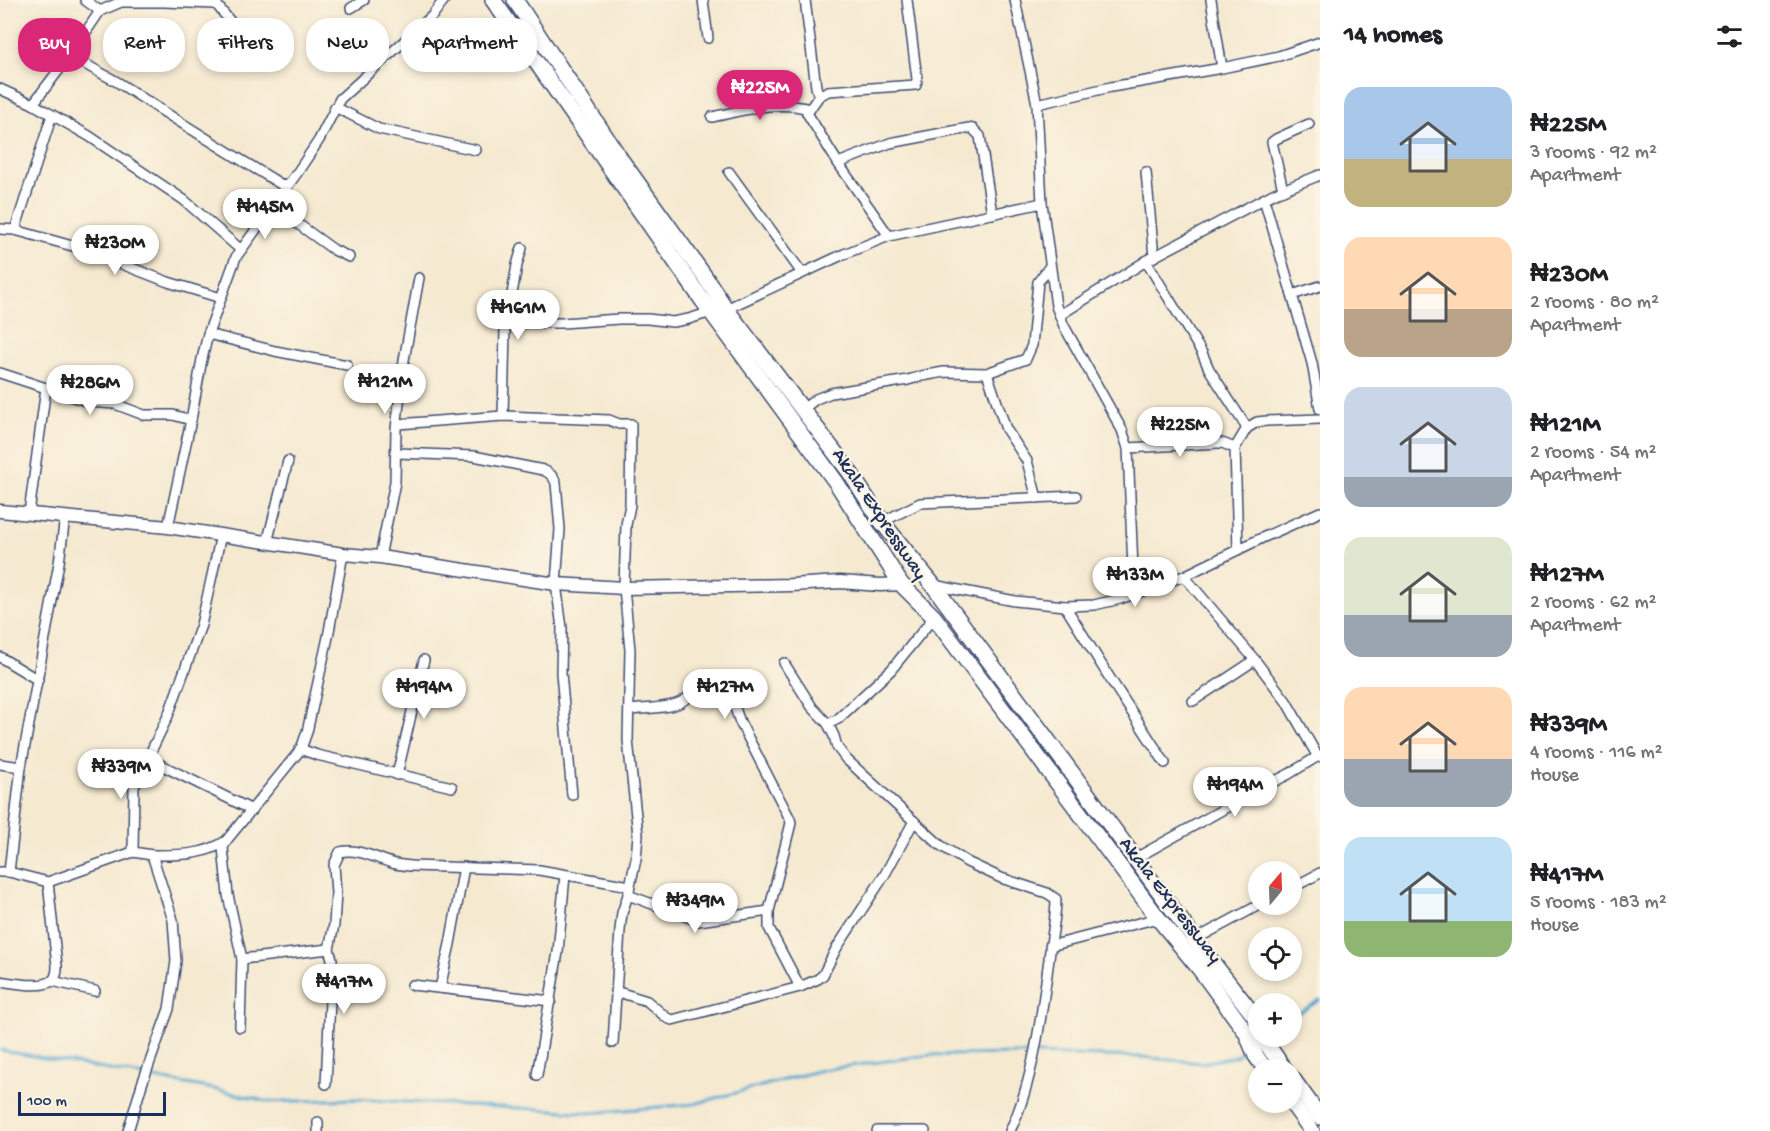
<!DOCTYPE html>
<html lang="en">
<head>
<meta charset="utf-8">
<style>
	body { margin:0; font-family:"Gochi Hand",sans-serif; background:#f6f6f6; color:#202124; height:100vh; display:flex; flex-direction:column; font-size:22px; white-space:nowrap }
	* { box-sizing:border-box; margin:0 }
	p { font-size:20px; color:#757577 }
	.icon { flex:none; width:33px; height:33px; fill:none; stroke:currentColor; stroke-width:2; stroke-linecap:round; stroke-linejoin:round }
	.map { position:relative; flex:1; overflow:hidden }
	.details { display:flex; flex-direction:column; background:#fff; width:450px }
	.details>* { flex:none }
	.top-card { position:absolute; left:18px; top:18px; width:570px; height:54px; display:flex; gap:12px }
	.needle { width:39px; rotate:19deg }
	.controls { position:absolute; left:1248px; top:861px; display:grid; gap:12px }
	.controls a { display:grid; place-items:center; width:54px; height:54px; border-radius:50%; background:#fff; box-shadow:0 3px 9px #0003; font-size:30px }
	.scale { position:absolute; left:18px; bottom:15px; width:148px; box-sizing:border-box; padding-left:6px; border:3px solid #1b2f5e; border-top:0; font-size:16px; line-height:21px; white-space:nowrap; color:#1b2f5e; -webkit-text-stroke:4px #fcf5e5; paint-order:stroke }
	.price { position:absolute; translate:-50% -51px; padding:0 14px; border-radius:21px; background:#fff; color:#222; font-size:20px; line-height:39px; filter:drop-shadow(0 2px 3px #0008) }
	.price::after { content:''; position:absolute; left:50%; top:36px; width:18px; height:14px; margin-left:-9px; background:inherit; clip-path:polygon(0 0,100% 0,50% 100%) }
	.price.on { background:#db2777; color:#fff }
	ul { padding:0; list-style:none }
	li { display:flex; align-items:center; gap:18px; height:150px; padding:0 24px }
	li span { display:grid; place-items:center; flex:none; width:168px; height:120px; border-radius:18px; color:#555 }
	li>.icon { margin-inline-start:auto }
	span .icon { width:72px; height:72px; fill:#fffc; stroke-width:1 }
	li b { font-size:26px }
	h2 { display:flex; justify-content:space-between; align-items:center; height:72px; padding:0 24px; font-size:26px }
	.tag { padding:0 21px; border-radius:24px; background:#fff; box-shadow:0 3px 9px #0003; font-size:21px; line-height:54px }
	.tag.on { background:#db2777; color:#fff }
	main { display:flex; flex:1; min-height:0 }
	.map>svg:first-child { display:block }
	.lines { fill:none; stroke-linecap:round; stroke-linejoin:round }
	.stream { stroke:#57a8d2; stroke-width:3 }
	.minor-casing { stroke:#3c4b6f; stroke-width:12 }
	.tertiary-casing { stroke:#3c4b6f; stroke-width:15 }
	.primary-casing { stroke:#3c4b6f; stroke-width:18 }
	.minor { stroke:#fff; stroke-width:9 }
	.tertiary { stroke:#fff; stroke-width:12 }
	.primary { stroke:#fff; stroke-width:15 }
	.labels { text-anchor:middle; stroke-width:5; stroke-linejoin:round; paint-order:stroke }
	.street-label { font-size:20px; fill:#1b2f5e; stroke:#fcf5e5 }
</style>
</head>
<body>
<main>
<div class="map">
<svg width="1320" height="1131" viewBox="0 0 1320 1131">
	<rect width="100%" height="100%" fill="#fcf5e5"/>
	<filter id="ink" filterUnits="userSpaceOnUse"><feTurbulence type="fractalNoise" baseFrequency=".0167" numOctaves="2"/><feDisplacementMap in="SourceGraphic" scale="12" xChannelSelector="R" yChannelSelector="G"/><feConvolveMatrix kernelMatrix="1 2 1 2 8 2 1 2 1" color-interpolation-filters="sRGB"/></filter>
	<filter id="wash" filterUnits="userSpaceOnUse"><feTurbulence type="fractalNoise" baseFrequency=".008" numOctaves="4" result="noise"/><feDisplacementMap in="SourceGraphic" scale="24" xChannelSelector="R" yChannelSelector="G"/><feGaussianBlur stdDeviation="1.35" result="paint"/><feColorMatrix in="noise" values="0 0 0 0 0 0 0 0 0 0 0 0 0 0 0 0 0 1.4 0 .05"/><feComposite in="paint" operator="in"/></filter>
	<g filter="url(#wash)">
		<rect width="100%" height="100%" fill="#f5e9d0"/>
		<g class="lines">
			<g class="stream">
				<polyline points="1292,1017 1320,1000"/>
				<polyline points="0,1050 214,1089 270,1102 354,1099 538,1109 590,1113 694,1104 821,1070 930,1055 1031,1054"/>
				<polyline points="1037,1054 1141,1057 1203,1063 1236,1056 1246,1048"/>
			</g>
		</g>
	</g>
	<g filter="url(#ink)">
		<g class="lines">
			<defs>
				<g id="minor">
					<polyline points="85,0 100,11"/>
					<polyline points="703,0 708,38"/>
					<polyline points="805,0 816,87 819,96"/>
					<polyline points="1015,0 1037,104 1042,203 1056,306 1064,326 1122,430 1128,448 1134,594"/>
					<polyline points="1211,0 1222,68"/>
					<polyline points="216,4 230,21 263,46"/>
					<polyline points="351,8 364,0"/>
					<path d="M71,54C86,67 105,74 122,85C176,120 231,154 287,188"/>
					<polyline points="0,89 33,104 89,136 184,200 241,250"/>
					<polyline points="33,104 71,54 100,11 121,2 164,2 216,4 218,0"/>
					<polyline points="1037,104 1111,87 1222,68 1279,56 1320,42"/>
					<polyline points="335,107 379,129 476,150"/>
					<path d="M712,117C746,110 776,100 810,109"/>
					<polyline points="838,163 890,143 969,128 973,129 980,136 992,214"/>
					<polyline points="729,172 802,273"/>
					<polyline points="1146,172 1154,257"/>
					<polyline points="1283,190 1272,142 1276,139 1309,124"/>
					<polyline points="1264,199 1312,363 1320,409"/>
					<polyline points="273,206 334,250 349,257"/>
					<polyline points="0,229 15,230 83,249 168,282 221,298"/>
					<polyline points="15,230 52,115"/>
					<polyline points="889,236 838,163 807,113 819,96 828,91 916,85 917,79 907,0"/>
					<polyline points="1146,261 1202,353 1209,369 1247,428"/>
					<polyline points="1292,295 1320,286"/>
					<polyline points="726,309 844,254 889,236 1042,203"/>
					<polyline points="1060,315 1146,261 1275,193 1320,175"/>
					<polyline points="507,323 562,323 619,319 648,319 673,322 689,319 711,312"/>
					<polyline points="208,334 275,351 347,365"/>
					<polyline points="0,373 89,402 115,404 144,415 173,415 191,420"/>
					<polyline points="987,373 1006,429 1027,461 1037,498"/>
					<polyline points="803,409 816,399 831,393 908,380 922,376 944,372 987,373 1026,359 1032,345 1038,282 1050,266"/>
					<polyline points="503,416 505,329 507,323 517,265 522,248"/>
					<polyline points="398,424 503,416 609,420 619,424 631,424 630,505 626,525 624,588 630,650 628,740 638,835 636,859 628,895 622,913 620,930 613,1043"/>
					<polyline points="1128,448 1218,443 1222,443 1235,448"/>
					<path d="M397,453L474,456L543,470C550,473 553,476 556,483L560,529L556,584L562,628L561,673L572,795"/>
					<polyline points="29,513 46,388"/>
					<polyline points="882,522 920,503 1076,496"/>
					<polyline points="168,527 191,420 202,359 208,334 236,257 297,173 319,140 340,99 432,16 444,0"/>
					<polyline points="267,543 288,461"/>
					<polyline points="1238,550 1235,448 1247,428 1257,422 1267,421 1320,419"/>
					<polyline points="380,557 395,482 396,429 404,360 419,278"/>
					<polyline points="1184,576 1255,660 1193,701"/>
					<polyline points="933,585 1015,601 1065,606 1094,605 1120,599 1184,576 1262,538 1320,512"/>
					<polyline points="1065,606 1111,680 1165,763"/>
					<polyline points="0,657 38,680"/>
					<polyline points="1255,660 1286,701 1318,757"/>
					<path d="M784,663L812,707L828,724L834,736L837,747L846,759L940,845L967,862L1001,878L1047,893L1056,899C1056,919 1051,939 1049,959C1042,1012 1033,1084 1010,1131"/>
					<path d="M630,710C644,708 669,709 681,702C695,694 708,675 726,683L740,722L790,819L791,823L769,911V928L800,987"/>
					<polyline points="828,724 838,719 891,670 934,617"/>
					<polyline points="300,749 317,755 452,787"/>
					<polyline points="147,758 252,810"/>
					<polyline points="0,764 21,767"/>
					<polyline points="397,775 424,660"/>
					<polyline points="226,841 223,848 228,895 242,959 240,1027"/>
					<path d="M152,855C178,855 203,856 226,841L297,754L302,746L307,732L328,637L343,554"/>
					<polyline points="1136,858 1254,792 1289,774 1320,755"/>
					<polyline points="0,872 9,872 48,882 133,852"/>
					<polyline points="9,872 21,767 59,563 65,517"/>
					<polyline points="1292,888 1320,873"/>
					<polyline points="628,895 698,921 769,911"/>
					<polyline points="1196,939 1261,904"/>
					<polyline points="1050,946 1158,918"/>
					<polyline points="242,959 329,949"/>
					<path d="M0,981C12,983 44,989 53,980C57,976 57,971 57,966L48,882"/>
					<polyline points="52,981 95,991"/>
					<polyline points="412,985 551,1001"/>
					<polyline points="440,988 450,944 464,867"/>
					<polyline points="615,991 647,1001 667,1018 672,1020 800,987 818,979 823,975 836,949 884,876 914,821"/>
					<polyline points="537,1075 558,952 565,875"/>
					<path d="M326,1084L332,959L329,949L334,925L336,893L334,865L340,852C358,848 375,858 392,863C398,865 405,865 411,866L539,870L630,886"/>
					<polyline points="128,1131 142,1084 169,1009 176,961 173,920 152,855 133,852 134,787 168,716 201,625 221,535"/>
					<polyline points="318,1131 318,1122"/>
					<polyline points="877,1131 925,1131"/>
				</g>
				<polyline id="tertiary" points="0,511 168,527 343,554 380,557 556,584 624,588 791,585 840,582 880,585 901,584"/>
				<g id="primary">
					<polyline points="493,0 703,301 836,482 901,584 934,617 1158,918 1199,968 1246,1032 1256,1056 1266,1070"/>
					<polyline points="515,0 621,160 705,277 726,309 849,471 882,522 933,585 1202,949 1256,1018 1258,1025"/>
					<polyline points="1263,1036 1266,1043 1285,1070"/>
					<polyline points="1292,1078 1320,1117"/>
					<polyline points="1291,1102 1312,1131"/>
				</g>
			</defs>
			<use href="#minor" class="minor-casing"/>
			<use href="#tertiary" class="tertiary-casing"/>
			<use href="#primary" class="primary-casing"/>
			<use href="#minor" class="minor"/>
			<use href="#tertiary" class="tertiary"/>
			<use href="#primary" class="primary"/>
		</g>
	</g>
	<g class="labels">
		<g class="street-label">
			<text transform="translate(881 513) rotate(56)" y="7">Akala Expressway</text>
			<text transform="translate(1172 899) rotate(52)" y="7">Akala Expressway</text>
		</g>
	</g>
</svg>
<div class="controls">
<a><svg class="needle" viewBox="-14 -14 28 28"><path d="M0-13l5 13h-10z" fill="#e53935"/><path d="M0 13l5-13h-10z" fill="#757577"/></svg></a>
<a><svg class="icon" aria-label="locate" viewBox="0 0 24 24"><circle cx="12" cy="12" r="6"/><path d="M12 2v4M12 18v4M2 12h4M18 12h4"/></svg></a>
<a>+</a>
<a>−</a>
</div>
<div class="scale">100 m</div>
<b class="price on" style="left:760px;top:121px">₦225M</b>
<b class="price" style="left:265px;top:240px">₦145M</b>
<b class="price" style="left:115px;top:276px">₦230M</b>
<b class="price" style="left:518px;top:341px">₦161M</b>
<b class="price" style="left:385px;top:415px">₦121M</b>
<b class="price" style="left:90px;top:416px">₦286M</b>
<b class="price" style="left:1180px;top:458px">₦225M</b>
<b class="price" style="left:1135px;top:608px">₦133M</b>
<b class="price" style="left:424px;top:720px">₦194M</b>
<b class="price" style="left:725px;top:720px">₦127M</b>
<b class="price" style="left:121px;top:800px">₦339M</b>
<b class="price" style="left:1235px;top:818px">₦194M</b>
<b class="price" style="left:695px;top:934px">₦349M</b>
<b class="price" style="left:344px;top:1015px">₦417M</b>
<div class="top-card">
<a class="tag on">Buy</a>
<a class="tag">Rent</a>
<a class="tag">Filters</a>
<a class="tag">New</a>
<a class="tag">Apartment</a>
</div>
</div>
<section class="details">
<h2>14 homes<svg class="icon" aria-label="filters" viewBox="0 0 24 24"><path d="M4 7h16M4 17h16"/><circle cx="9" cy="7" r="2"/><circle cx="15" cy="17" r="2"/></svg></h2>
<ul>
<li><span style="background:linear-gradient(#a9c7e8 60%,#c2b280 0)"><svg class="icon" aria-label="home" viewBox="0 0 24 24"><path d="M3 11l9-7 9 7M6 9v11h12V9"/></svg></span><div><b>₦225M</b><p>3 rooms · 92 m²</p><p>Apartment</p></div></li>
<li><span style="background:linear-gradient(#ffd9b3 60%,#b9a48a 0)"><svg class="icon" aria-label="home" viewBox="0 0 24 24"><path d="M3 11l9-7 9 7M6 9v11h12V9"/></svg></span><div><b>₦230M</b><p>2 rooms · 80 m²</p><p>Apartment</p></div></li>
<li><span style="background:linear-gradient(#c9d6e8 75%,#9aa5b1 0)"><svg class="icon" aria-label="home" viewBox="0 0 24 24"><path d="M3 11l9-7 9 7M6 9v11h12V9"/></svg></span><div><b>₦121M</b><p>2 rooms · 54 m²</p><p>Apartment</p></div></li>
<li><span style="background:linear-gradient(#dfe7d0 65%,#9aa5b1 0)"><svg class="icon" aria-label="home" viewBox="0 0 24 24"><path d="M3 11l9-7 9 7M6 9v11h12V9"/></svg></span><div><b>₦127M</b><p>2 rooms · 62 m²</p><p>Apartment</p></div></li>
<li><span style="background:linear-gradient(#ffd9b3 60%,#9aa5b1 0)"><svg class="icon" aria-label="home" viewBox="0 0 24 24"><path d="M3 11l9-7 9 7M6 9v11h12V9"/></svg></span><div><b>₦339M</b><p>4 rooms · 116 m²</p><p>House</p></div></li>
<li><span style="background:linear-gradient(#bfe0f5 70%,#8fb573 0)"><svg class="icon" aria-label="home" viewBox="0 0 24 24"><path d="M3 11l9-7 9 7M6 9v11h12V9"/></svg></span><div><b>₦417M</b><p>5 rooms · 183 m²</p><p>House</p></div></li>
</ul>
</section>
</main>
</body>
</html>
